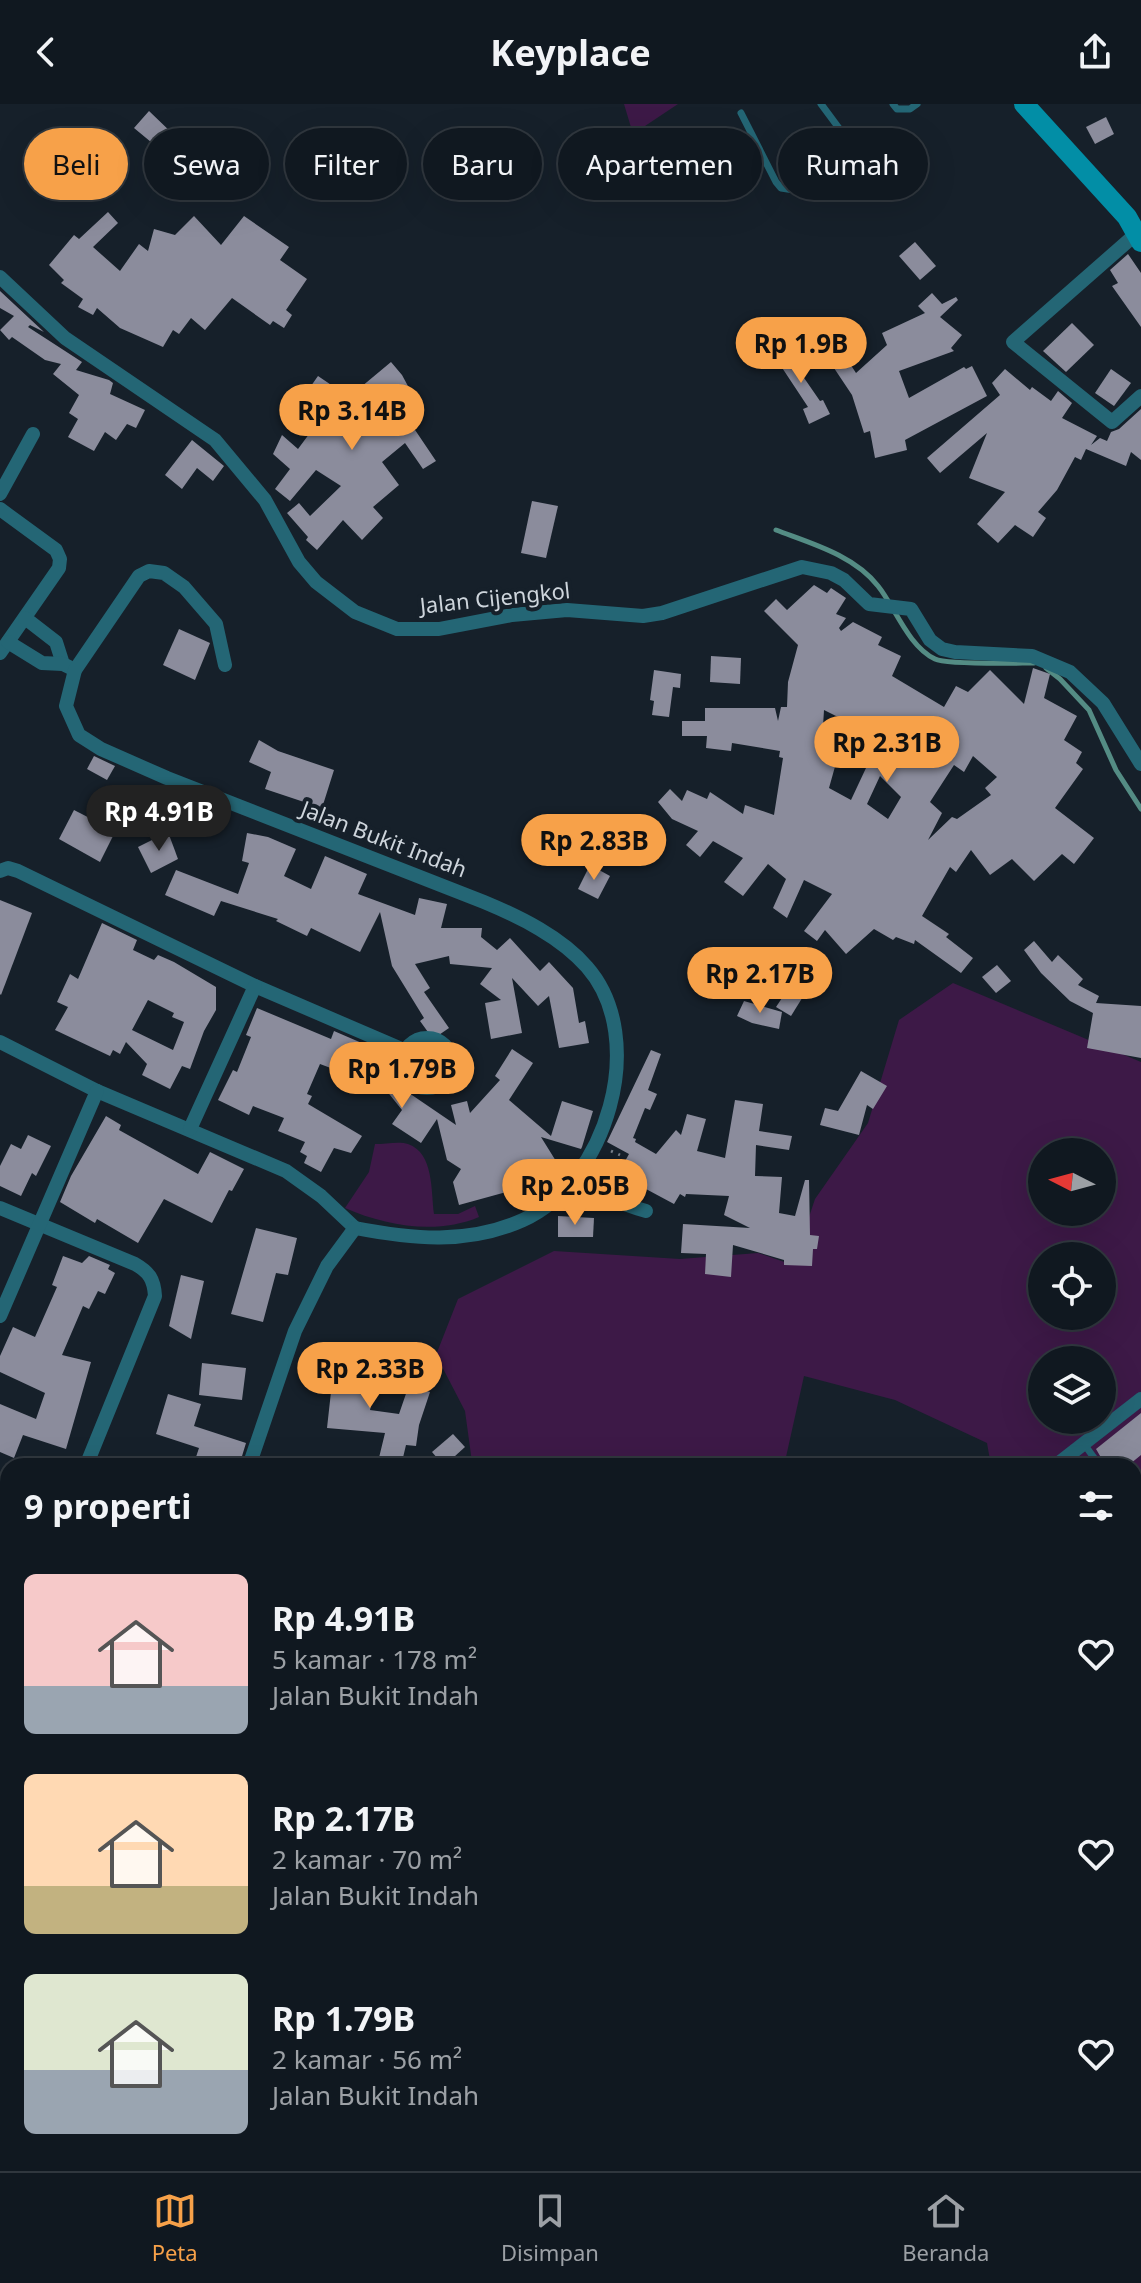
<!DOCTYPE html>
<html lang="id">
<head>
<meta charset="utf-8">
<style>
	body { margin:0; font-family:"Noto Sans",sans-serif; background:#192129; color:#f1f3f6; height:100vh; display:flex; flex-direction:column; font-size:30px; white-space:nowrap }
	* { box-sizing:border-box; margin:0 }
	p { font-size:26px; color:#9ca0a5 }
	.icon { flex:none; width:44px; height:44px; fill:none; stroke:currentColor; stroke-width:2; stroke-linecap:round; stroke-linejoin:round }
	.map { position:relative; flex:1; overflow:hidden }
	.panel { position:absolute; left:0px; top:1354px; width:1142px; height:714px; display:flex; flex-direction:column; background:#101820; border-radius:24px 24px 0 0; box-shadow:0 8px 32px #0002,0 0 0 2px #30373e }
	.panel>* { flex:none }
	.hud { position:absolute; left:24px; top:24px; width:1094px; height:72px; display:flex; gap:16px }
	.needle { width:52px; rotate:276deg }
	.controls { position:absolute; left:1028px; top:1034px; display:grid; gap:16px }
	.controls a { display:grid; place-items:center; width:88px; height:88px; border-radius:50%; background:#101820; box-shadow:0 8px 32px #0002,0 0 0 2px #30373e; font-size:40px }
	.price { position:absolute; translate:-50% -68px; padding:0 18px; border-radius:28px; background:#f7a149; color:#111; font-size:26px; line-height:52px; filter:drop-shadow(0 2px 4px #0008) }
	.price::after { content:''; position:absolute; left:50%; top:48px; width:24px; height:18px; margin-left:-12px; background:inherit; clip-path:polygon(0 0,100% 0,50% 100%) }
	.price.active { background:#222; color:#fff }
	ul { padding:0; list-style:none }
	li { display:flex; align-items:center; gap:24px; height:200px; padding:0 24px }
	li span { display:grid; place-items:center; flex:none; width:224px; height:160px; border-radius:12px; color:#555 }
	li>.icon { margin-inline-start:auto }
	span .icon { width:96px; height:96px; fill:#fffc; stroke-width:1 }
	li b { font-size:34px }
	h2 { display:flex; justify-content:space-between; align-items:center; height:96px; padding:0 24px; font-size:34px }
	.chip { padding:0 28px; border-radius:36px; background:#101820; box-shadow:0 8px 32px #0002,0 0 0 2px #30373e; font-size:28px; line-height:72px }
	.chip.active { background:#f7a149; color:#111 }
	header { display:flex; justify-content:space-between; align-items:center; height:104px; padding:0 24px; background:#101820; font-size:36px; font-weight:700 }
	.menu { display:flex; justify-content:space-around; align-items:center; height:112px; border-top:2px solid #30373e; background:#101820; font-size:22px; color:#9ca0a5 }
	.menu a { display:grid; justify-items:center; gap:4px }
	.menu .active { color:#f7a149 }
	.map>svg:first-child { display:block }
	.green { fill:#3d1947; fill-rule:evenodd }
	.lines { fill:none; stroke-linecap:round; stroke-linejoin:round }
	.stream { stroke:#548c84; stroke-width:5 }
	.building { fill:#8b8c9c; fill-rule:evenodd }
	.path { stroke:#7a828b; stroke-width:3; stroke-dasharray:2 6; stroke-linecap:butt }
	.lane { stroke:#246675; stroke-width:7 }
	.street { stroke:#246675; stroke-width:14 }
	.secondary { stroke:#028ea6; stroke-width:20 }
	.labels { text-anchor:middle; stroke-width:8; stroke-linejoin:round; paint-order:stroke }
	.street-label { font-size:22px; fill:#ced5dc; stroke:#16202a }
</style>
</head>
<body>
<header><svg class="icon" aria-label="back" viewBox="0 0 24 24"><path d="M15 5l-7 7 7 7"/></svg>Keyplace<svg class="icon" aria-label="share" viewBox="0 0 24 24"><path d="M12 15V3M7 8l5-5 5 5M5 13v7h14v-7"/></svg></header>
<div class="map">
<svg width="1141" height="2067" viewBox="0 0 1141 2067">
	<rect width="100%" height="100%" fill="#16202a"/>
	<g class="green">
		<polygon points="624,0 678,0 633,30"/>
		<path d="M953,879L1141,958V1494H1134V1362H991L987,1339L895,1296L804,1272L784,1362H469L472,1358L465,1307L436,1251L458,1195L554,1147L680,1155L758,1149L793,1161L815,1095L868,1019L899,916ZM1042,1048H1102V1108H1042ZM1042,1152H1102V1212H1042ZM1042,1256H1102V1316H1042Z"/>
		<path d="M427,940L439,942C444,950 443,957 442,967C430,977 416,973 411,958L416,946Z"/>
		<path d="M375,1040C385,1040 400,1037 408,1040C434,1049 431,1087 434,1110H458L475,1102L479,1113C437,1131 386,1122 345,1104L369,1068Z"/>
		<polygon points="0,1381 8,1385 8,1776 0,1774"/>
		<polygon points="0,1911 8,1913 8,2060 329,2060 332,2067 0,2067"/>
	</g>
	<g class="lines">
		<g class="stream">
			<path d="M776,426C810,439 854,451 878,482C895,503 908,542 935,555C947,561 1017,559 1034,559"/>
			<polyline points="1046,564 1060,575 1089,606 1116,666 1141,705"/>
			<polyline points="1134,1473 1141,1473"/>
			<polyline points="0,1712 8,1714"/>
		</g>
	</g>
	<g class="building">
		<polygon points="149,7 174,31 183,42 179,44 191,62 175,72 164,56 161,58 153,46 157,43 134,24"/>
		<polygon points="1106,13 1114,30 1095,40 1086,23"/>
		<polygon points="108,108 118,119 93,143 120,167 139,140 148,147 154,125 175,131 194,112 221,141 244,112 289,143 280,156 307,175 286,206 292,211 284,224 273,217 270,221 232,194 205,226 191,214 179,230 173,226 163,243 120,224 97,204 93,211 78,203 83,195 61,179 64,176 49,161 74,131 79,135"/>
		<polygon points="915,138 936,162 920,176 899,152"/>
		<polygon points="1128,150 1141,169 1141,223 1112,182 1118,179 1110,166"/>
		<polygon points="0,187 44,228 30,221 28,223 82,258 76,266 109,276 113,279 110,290 145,306 136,324 127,320 116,336 105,328 94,347 68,333 78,315 69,309 79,291 53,270 61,260 45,256 12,233 9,236 0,226 14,212 0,204"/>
		<polygon points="932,189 942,200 956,193 958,196 940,213 962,231 951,244 954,247 899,267 909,294 964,263 966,265 972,262 987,292 905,336 907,346 875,354 870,327 864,329 852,291 830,258 830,253 841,246 856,269 887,241 882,229 925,209 918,202"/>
		<polygon points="1072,219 1094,241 1066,268 1043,247"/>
		<polygon points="783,239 794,252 791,255 820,297 823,296 830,310 809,320 803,305 808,303 771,247"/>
		<polygon points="391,258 402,271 423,310 409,317 436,357 423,365 405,339 382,358 399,381 373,403 383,414 362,436 343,416 317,446 306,436 308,433 287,409 299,399 310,412 341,382 316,366 290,397 275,385 290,365 273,350 282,331 298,345 321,314 299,299 318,272 349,293"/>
		<polygon points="1005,265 1030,286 1032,283 1051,297 1058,287 1072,299 1062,314 1097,332 1091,341 1100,334 1107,337 1111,328 1119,325 1141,305 1141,356 1131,348 1126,362 1086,345 1081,356 1075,353 1057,386 1038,408 1046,414 1033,433 1015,421 998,439 977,420 1005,388 969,374 987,329 940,369 927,354 1000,291 992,279"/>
		<polygon points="1111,265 1131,279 1114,302 1095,289"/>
		<polygon points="192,336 224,362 213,377 197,364 182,385 165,371"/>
		<polygon points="532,397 558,402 546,454 521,449"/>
		<path d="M814,481L827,489L831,484L846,494L836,510L846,514L839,524L841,527L853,518L882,533L878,541L901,552L892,572L944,603L956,582L968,588L990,566L1024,600L1033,564L1050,570L1044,594L1077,612L1064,636L1082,648L1076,659L1083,665L1055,704L1094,734L1074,760L1062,750L1034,777L1012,755L990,771L971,746L956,768L950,763L922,812L949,830L946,833L973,854L961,869L915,836L914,840L896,833L893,836L874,825L846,850L825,826L817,837L804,827L832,790L804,776L787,814L773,804L786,775L768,760L743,792L724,778L743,754L713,737L700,753L686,741L698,727L672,715L658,698L670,685L682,697L687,686L707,695L710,688L743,710L745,701L774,711L783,654L779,653L780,647L732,639L731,647L706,644L707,632H682V617H705V604H775L778,617L781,603H787L788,578L798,541L764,507L776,495L787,506ZM824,606L858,623L843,642L822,639ZM973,652L997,673L985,684L991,691L957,715L952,713L928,736L942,709L930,698L954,661L964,668ZM836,659L866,664L851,696L829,684ZM880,672L901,693L888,715L867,700Z"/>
		<polygon points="179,525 210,539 195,576 163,561"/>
		<polygon points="711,552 741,554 740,580 710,578"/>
		<polygon points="654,566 681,570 680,584 673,583 669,613 652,611 654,597 650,596"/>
		<polygon points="259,636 278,647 334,666 322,704 265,685 271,668 249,658"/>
		<polygon points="94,652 115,662 107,676 87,665"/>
		<polygon points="189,693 221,706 212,728 180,715"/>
		<polygon points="74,706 113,726 113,732 100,758 59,735"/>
		<polygon points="168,728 178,755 151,769 138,743"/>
		<polygon points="247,729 268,733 296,745 284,772 311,785 325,752 367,770 358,790 415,811 419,794 447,800 441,824 482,824 481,833 497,846 510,834 540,867 549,858 573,884 579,919 585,917 589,939 559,944 549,892 538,902 512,874 522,929 491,935 485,899 501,896 480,880 492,864 450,860 449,852 415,860 430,884 424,888 449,924 433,935 420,917 424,914 392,862 380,808 360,848 311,824 307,832 276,817 278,815 221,797 214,812 165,791 176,766 238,790 249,759 242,757"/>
		<polygon points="590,761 610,772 598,795 578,785"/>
		<polygon points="0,796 32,809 1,891 0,890"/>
		<path d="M102,819L137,836L133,846L154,856L158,851L174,858L216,883V906L204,927L190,965L182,962L170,985L142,971L147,960L126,938L120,950L113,946L110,952L55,926L68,903L57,898L70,870L78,875ZM148,896L174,909L172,913L184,918L173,946L132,926Z"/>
		<polygon points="1034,837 1052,858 1058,851 1083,875 1078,881 1099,892 1096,899 1141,902 1141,954 1087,944 1093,909 1070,897 1041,869 1024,846"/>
		<polygon points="793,849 807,862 795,874 782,861"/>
		<polygon points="997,861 1011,877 996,889 982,873"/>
		<polygon points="790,882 804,891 791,912 776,903"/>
		<polygon points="744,897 782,908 779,925 752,919 737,912"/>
		<polygon points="257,904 331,935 334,927 401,956 398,965 415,985 409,989 456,1021 451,1001 467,997 470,1009 500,976 495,972 512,945 533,959 509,996 551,1032 562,997 593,1007 582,1043 581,1045 541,1033 564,1070 554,1081 517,1101 510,1087 459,1101 453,1078 461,1065 447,1056 437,1015 421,1039 392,1020 402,1006 386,986 354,966 352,972 320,960 307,990 312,992 308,1000 362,1032 351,1049 334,1044 321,1068 304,1059 307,1052 300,1048 305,1038 278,1027 284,1014 253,1002 249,1011 218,996 233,966 237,968 251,933 246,931"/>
		<polygon points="651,946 661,950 648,986 657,990 650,1006 645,1004 633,1034 636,1035 635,1038 656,1050 676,1026 681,1031 687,1010 706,1015 697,1047 725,1054 735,996 763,1000 759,1027 792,1032 789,1046 756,1041 755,1072 782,1073 779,1109 795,1112 805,1076 809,1076 810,1131 819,1132 817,1145 813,1145 812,1162 784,1161 784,1156 733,1141 731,1173 705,1170 706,1150 681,1149 683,1120 750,1124 724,1111 729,1092 686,1090 685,1093 680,1090 674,1100 618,1070 629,1050 607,1038"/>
		<polygon points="861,967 887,982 873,1005 867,1001 859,1031 820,1021 825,1004 838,1007"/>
		<polygon points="106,1012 121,1021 119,1026 198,1070 210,1048 244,1065 232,1087 229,1086 212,1119 164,1095 138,1139 97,1115 95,1119 60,1098 71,1072"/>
		<polygon points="28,1031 51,1042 36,1072 32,1069 21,1092 0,1082 0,1062 11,1040 21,1045"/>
		<polygon points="558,1112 594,1114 593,1133 558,1133"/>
		<polygon points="256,1124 297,1134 288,1171 276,1169 263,1218 231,1210"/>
		<polygon points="63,1152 82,1159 89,1152 110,1161 108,1165 115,1169 105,1190 98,1187 89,1205 83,1202 62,1251 91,1258 66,1345 23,1331 14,1354 0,1348 0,1300 36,1315 45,1289 0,1268 0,1252 13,1223 35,1233 57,1183 52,1181"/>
		<polygon points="181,1171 204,1177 191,1235 169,1222"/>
		<polygon points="320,1254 361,1273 362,1269 378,1272 370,1306 399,1310 409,1281 430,1288 419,1321 416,1342 406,1341 401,1362 377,1362 385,1329 327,1324 331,1288 309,1278"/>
		<polygon points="202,1259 246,1264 242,1296 199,1291"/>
		<polygon points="168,1290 201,1300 194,1322 246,1339 239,1362 193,1362 199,1344 156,1330"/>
		<polygon points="1141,1309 1141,1351 1130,1360 1127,1355 1118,1362 1106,1362 1096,1345"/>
		<polygon points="453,1330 465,1343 444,1362 432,1348"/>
	</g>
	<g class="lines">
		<polyline class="path" points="611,1047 620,1051"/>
		<g class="lane">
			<polyline points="893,0 897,5 910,5 917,0"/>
			<polyline points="741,9 776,78 781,84 794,86 845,55 847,35 821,0"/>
			<polyline points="1084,1340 1100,1362"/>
			<polyline points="1134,1399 1141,1397"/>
		</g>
		<g class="street">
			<polyline points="1136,130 1013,238 1112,318 1141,292"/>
			<polyline points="0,173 65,234 215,336 265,396 299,458 316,478 355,508 397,525 439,525 512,511 567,506 643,512 662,509 802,463 831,469 844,476 869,500 911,505 930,536 942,545 955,548 1032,552 1070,568 1103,599 1141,660"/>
			<polyline points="0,390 33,330"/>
			<polyline points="0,405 56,446 60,455 59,464 0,549"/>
			<polyline points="25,514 56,538 63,560"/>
			<polyline points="8,538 42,559 63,560 75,566"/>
			<path d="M225,561L216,520L184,483L164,469L149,467L139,472L75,566L66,602L79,631L101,645L167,674L484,798C520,813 561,833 587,863C650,935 606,1079 523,1116C468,1141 412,1135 355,1124"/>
			<polyline points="0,767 8,764 18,767 255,882 406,947"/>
			<circle cx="427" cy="959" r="25"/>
			<polyline points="0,938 97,987 286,1067 321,1092 355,1124"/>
			<polyline points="190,1025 255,882"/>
			<path d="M579,1070C598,1090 620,1100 646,1107"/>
			<path d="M0,1104L135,1160C149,1168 154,1175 155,1192L86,1362"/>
			<polyline points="0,1212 97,987"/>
			<polyline points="249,1362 295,1227 327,1162 355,1124"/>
			<polyline points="1055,1362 1141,1295"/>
			<polyline points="0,1380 8,1384"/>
			<polyline points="1134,1432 1141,1430"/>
			<polyline points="0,1594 8,1592"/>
			<polyline points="0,1645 8,1645"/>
			<polyline points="1134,1649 1141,1648"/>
			<polyline points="1134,1942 1141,1938"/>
			<polyline points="1134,1982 1141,1985"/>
			<polyline points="343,2067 344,2060"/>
			<polyline points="554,2067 556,2060"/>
			<polyline points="606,2067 609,2060"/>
			<polyline points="867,2067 867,2060"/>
			<polyline points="1115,2067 1116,2060"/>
		</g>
		<polyline class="secondary" points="1024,0 1127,113 1141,138"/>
	</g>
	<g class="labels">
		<g class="street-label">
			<text transform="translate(495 494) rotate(-6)" y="8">Jalan Cijengkol</text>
			<text transform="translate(384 735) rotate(21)" y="8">Jalan Bukit Indah</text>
		</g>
	</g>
</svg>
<div class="controls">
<a><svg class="needle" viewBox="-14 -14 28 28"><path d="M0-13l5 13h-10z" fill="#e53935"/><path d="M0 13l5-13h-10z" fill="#9ca0a5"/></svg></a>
<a><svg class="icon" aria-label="locate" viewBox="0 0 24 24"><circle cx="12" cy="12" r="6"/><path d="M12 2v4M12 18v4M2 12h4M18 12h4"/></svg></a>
<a><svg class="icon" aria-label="layers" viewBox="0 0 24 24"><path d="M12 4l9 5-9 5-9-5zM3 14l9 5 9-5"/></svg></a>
</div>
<b class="price" style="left:801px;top:281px">Rp 1.9B</b>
<b class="price" style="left:352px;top:348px">Rp 3.14B</b>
<b class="price" style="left:887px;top:680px">Rp 2.31B</b>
<b class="price active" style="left:159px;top:749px">Rp 4.91B</b>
<b class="price" style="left:594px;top:778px">Rp 2.83B</b>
<b class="price" style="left:760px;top:911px">Rp 2.17B</b>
<b class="price" style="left:402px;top:1006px">Rp 1.79B</b>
<b class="price" style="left:575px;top:1123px">Rp 2.05B</b>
<b class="price" style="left:370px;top:1306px">Rp 2.33B</b>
<div class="hud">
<a class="chip active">Beli</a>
<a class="chip">Sewa</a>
<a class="chip">Filter</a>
<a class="chip">Baru</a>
<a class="chip">Apartemen</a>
<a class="chip">Rumah</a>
</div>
<section class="panel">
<h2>9 properti<svg class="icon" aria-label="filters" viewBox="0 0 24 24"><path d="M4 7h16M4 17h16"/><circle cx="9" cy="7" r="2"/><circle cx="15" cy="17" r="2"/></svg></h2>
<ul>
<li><span style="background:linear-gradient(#f6c9c9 70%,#9aa5b1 0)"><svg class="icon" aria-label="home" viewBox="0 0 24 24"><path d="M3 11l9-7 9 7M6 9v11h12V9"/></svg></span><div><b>Rp 4.91B</b><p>5 kamar · 178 m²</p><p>Jalan Bukit Indah</p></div><svg class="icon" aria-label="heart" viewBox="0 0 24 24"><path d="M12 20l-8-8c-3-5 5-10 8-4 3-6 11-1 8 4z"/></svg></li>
<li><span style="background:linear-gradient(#ffd9b3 70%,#c2b280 0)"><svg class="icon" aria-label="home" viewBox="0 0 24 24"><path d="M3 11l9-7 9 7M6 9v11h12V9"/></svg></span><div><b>Rp 2.17B</b><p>2 kamar · 70 m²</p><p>Jalan Bukit Indah</p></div><svg class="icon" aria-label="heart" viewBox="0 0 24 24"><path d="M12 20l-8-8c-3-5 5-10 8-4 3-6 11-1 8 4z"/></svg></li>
<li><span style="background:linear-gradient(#dfe7d0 60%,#9aa5b1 0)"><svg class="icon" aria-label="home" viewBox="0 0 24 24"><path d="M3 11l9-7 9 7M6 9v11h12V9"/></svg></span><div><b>Rp 1.79B</b><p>2 kamar · 56 m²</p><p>Jalan Bukit Indah</p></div><svg class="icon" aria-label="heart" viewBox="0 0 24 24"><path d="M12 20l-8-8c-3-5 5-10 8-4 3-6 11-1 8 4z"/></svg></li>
</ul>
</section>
</div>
<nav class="menu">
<a class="active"><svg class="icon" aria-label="map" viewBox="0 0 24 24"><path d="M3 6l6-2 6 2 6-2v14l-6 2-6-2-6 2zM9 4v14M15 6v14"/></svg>Peta</a>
<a><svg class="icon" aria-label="saved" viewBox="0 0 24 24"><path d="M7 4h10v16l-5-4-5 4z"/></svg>Disimpan</a>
<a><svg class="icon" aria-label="home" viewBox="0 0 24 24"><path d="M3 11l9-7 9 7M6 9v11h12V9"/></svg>Beranda</a>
</nav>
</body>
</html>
